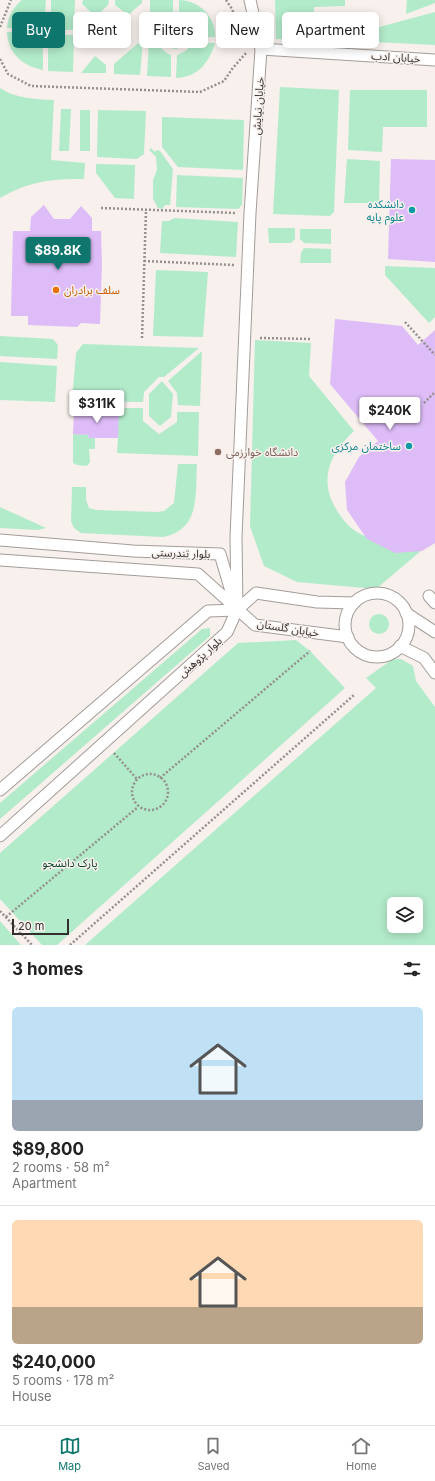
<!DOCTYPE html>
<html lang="en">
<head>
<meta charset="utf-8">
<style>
	body { margin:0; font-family:Inter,"Noto Sans Arabic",sans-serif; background:#f2f2f2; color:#222; height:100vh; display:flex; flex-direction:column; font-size:15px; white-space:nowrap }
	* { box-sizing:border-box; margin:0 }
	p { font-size:13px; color:#767676 }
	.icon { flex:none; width:22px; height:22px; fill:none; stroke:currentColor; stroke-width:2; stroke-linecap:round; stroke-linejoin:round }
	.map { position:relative; height:945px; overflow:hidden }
	.panel { display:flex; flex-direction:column; background:#fff; flex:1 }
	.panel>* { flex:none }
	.guide { position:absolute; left:12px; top:12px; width:411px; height:36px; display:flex; gap:8px }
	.fabs { position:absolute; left:387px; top:897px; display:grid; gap:8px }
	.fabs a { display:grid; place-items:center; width:36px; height:36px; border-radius:6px; background:#fff; box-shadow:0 2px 10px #0003; font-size:20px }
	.scale { position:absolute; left:12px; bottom:10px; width:57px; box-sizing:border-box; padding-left:4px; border:2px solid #32302e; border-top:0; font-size:11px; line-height:14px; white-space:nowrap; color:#32302e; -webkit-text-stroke:3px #f7f0ec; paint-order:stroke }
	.price { position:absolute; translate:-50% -34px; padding:0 9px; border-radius:4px; background:#fff; color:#222; font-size:13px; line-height:26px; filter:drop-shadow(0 1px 2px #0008) }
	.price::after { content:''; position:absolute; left:50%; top:24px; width:12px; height:9px; margin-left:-6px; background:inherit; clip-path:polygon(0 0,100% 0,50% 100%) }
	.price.active { background:#0f766e; color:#fff }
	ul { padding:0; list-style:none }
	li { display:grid; align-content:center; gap:8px; height:212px; padding:0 12px }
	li+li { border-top:1px solid #e0e0e0 }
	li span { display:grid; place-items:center; height:124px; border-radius:6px; color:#555 }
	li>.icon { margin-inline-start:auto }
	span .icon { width:72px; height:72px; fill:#fffc; stroke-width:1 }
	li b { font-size:17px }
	h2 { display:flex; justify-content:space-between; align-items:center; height:48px; padding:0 12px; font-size:17px }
	.tag { padding:0 14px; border-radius:6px; background:#fff; box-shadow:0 2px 10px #0003; font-size:14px; line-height:36px }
	.tag.active { background:#0f766e; color:#fff }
	.tabs { display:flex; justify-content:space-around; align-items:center; height:56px; border-top:1px solid #e0e0e0; background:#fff; font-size:11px; color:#767676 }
	.tabs a { display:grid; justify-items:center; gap:2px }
	.tabs .active { color:#0f766e }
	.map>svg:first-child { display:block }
	.green { fill:#b2ebca; fill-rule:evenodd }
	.building { fill:#debcf7 }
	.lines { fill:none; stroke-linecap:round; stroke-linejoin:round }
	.service-casing { stroke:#a39d99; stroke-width:13 }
	.path { stroke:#94908d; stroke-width:2.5; stroke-dasharray:2 2; stroke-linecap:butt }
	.service { stroke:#fff; stroke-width:11 }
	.culture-dot { fill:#0f9aa8; stroke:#f7f0ec; stroke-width:1.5 }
	.food-dot { fill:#e8710a; stroke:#f7f0ec; stroke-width:1.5 }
	.education-dot { fill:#8d6e63; stroke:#f7f0ec; stroke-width:1.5 }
	.labels { text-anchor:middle; stroke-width:3; stroke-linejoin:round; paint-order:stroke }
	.street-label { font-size:11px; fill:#32302e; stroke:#f7f0ec }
	.culture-label { font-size:11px; fill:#0d838f; stroke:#f7f0ec; text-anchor:end }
	.food-label { font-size:11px; fill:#c56008; stroke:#f7f0ec; text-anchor:start }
	.education-label { font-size:11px; fill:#785e54; stroke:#f7f0ec; text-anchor:start }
	.park-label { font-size:11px; fill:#033d25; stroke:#f7f0ec }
</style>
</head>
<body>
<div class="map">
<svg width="435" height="945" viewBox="0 0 435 945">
	<rect width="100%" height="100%" fill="#f7f0ec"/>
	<g class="green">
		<path d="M22,0H46L45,15C38,17 34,21 31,28H7C8,16 13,7 22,0Z"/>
		<path d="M51,0H75L74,30H63C61,22 58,19 51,15Z"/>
		<polygon points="83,0 109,0 108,5 96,17 82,4"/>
		<polygon points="115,0 142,0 142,3 128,15 115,5"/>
		<path d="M150,0H173V23C166,25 162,28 159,35L150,36Z"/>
		<path d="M179,0C199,0 216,17 215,37H191L188,30L179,23Z"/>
		<polygon points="275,0 345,0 345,6 314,7 314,41 276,39"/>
		<polygon points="407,0 435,0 435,3 406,14"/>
		<polygon points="435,12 435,45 355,41 357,33"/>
		<circle cx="48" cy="32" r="11"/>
		<circle cx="175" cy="39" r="10"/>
		<path d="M7,32H31C33,40 36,43 43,47V70C23,66 8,54 7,32Z"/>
		<path d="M63,35H74L73,72L48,71V47C56,45 59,42 63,35Z"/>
		<polygon points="143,39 140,75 114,74 114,64"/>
		<path d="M149,40H159C159,48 164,52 171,55V77L147,76Z"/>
		<path d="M191,43H215C209,63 198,77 176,78L177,55L187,50Z"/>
		<polygon points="95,56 106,65 106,73 81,73"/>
		<polygon points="280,87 339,90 334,212 330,216 273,214"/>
		<path d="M0,88C17,99 35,99 54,100L51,160L85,163L84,179C50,179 30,181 0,198Z"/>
		<polygon points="350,90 427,90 427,127 383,127 382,152 348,150"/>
		<polygon points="61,109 71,109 69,151 59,151"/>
		<rect x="80" y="110" width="10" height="41"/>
		<polygon points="98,110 146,111 144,154 137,159 97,157"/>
		<polygon points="162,117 244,120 243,170 178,167 162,147"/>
		<polygon points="151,148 155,152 157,150 160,151 173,169 170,205 165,205 162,209 158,208 153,199 153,180 157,170 156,157 149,150"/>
		<polygon points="347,159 380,161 379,203 344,203"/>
		<polygon points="96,164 135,165 134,199 115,198 96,173"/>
		<polygon points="177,175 243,178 242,205 238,209 176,207"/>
		<polygon points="174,218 238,222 236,257 160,253 162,221 169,221"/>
		<polygon points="268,228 295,228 295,239 291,243 269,243"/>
		<polygon points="300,229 331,229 331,244 304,243 300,239"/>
		<polygon points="304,248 331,249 331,263 300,263 301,253"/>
		<polygon points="385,266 435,268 435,317 429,323 385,275"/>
		<polygon points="156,270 208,272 203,337 153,336"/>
		<polygon points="0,336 53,339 58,345 57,359 0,356"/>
		<path d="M255,340L311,343L309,376L354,431C328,455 317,483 340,515C346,524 354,532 365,536C380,542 417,539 435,539L376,589L297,582L264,566L250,526Z"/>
		<polygon points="83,344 199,348 164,377 159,377 144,392 143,402 72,401 76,353"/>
		<polygon points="202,351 200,406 178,405 177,393 168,381"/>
		<polygon points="0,362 57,366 55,402 0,400"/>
		<polygon points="162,381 173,394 171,417 160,426 149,416 149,394"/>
		<polygon points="118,408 143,408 143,421 159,434 177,422 177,412 199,412 198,456 117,453 118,438"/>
		<polygon points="73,434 88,435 89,438 95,438 95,449 89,449 90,462 87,466 77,465 73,463"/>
		<path d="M178,464H197C195,495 201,529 163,537L81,533L74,528L71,521L72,487H86V500L89,508L96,510L158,512L164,511L174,503Z"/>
		<polygon points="0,507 46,528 38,530 0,528"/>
		<circle cx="379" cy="624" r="10"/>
		<polygon points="210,628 210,636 0,819 0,803 202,629"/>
		<polygon points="296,640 310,651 345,688 57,945 42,945 0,899 0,853 238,643"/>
		<path d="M393,659H401L413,666L416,681L435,707V945H85L376,688L366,678ZM394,904H416V926H394Z"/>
		<polygon points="0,921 21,945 0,945"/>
	</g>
	<g class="building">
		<polygon points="391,159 435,160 435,262 388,259"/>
		<polygon points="44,205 54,219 70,219 81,206 92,218 92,231 101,231 102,264 100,324 81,323 77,327 28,325 28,316 11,316 13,231 30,231 31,217"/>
		<polygon points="335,319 402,326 418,345 435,330 435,543 422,551 395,553 367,539 347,510 345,482 359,457 378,441 330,384"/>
		<polygon points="74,412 119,412 118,438 89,438 88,435 73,434"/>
	</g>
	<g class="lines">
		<defs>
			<g id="service">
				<polyline points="261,49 435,60"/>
				<polyline points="0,540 133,551 220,554 233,598"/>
				<polyline points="0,560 198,574 255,625 348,637"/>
				<circle cx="377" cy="625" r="32"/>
				<polyline points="429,596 435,603"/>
				<polyline points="237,610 236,537 250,213 261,49 250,0"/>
				<polyline points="406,613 435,632"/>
				<polyline points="400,646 424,658 435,673"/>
				<polyline points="0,790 208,611 237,610"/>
				<polyline points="0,836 227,632 237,610 256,593 317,602 354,603"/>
			</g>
		</defs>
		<use href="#service" class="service-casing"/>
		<g class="path">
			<polyline points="226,0 232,9 239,27"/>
			<polyline points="0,27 11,0"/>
			<polyline points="0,59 8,74 31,86 200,92 224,81 232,69 246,53"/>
			<polyline points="101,208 236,213"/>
			<polyline points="144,261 234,265"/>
			<polyline points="405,322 435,355"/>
			<polyline points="142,338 146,210"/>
			<polyline points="260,338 312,339"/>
			<polyline points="424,403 435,392"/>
			<polyline points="114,753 137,779"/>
			<circle cx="150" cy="792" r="18"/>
			<polyline points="160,778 310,651"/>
			<polyline points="0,911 32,945"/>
			<polyline points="6,917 138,807"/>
			<polyline points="70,945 354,695"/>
		</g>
		<use href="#service" class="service"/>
	</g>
	<g class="culture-dot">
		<circle cx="412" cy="210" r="4"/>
		<circle cx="409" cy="446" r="4"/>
	</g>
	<circle class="food-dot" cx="56" cy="290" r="4"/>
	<circle class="education-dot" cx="218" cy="452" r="4"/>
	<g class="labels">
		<g class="street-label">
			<text transform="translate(396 57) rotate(4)" y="4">خیابان ادب</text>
			<text transform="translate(258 106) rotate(-86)" y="4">خیابان نیایش</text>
			<text transform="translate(181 553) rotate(2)" y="4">بلوار تندرستی</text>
			<text transform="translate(288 628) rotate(9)" y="4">خیابان گلستان</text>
			<text transform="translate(200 657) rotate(-42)" y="4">بلوار پژوهش</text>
		</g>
		<g class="culture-label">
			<text x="404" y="208">دانشکده<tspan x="404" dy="13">علوم پایه</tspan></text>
			<text x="401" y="450">ساختمان مرکزی</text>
		</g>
		<g class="food-label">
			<text x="64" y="294">سلف برادران</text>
		</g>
		<g class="education-label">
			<text x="226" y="456">دانشگاه خوارزمی</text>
		</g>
		<g class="park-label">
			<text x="70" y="867">پارک دانشجو</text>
		</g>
	</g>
</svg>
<div class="fabs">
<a><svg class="icon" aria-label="layers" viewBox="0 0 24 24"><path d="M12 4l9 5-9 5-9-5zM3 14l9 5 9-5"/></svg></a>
</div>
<div class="scale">20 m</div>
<b class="price active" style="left:58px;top:271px">$89.8K</b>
<b class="price" style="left:97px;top:424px">$311K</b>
<b class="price" style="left:390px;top:431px">$240K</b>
<div class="guide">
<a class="tag active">Buy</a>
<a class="tag">Rent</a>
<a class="tag">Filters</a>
<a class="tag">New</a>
<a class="tag">Apartment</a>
</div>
</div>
<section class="panel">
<h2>3 homes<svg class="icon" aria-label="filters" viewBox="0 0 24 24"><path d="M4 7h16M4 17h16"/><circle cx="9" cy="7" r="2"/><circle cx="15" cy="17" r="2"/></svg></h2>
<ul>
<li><span style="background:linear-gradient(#bfe0f5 75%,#9aa5b1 0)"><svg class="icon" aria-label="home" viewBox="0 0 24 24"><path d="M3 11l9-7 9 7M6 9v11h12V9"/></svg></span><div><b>$89,800</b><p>2 rooms · 58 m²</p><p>Apartment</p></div></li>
<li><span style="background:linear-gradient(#ffd9b3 70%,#b9a48a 0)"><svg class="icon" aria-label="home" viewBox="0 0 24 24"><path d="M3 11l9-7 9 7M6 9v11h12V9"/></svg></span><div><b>$240,000</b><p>5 rooms · 178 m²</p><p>House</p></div></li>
</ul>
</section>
<nav class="tabs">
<a class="active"><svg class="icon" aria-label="map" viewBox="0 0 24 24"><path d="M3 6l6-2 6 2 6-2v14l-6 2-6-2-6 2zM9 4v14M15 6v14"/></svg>Map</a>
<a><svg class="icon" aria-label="saved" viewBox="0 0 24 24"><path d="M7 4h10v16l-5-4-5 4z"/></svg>Saved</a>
<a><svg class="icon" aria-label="home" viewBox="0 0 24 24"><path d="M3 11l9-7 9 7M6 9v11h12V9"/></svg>Home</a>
</nav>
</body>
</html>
